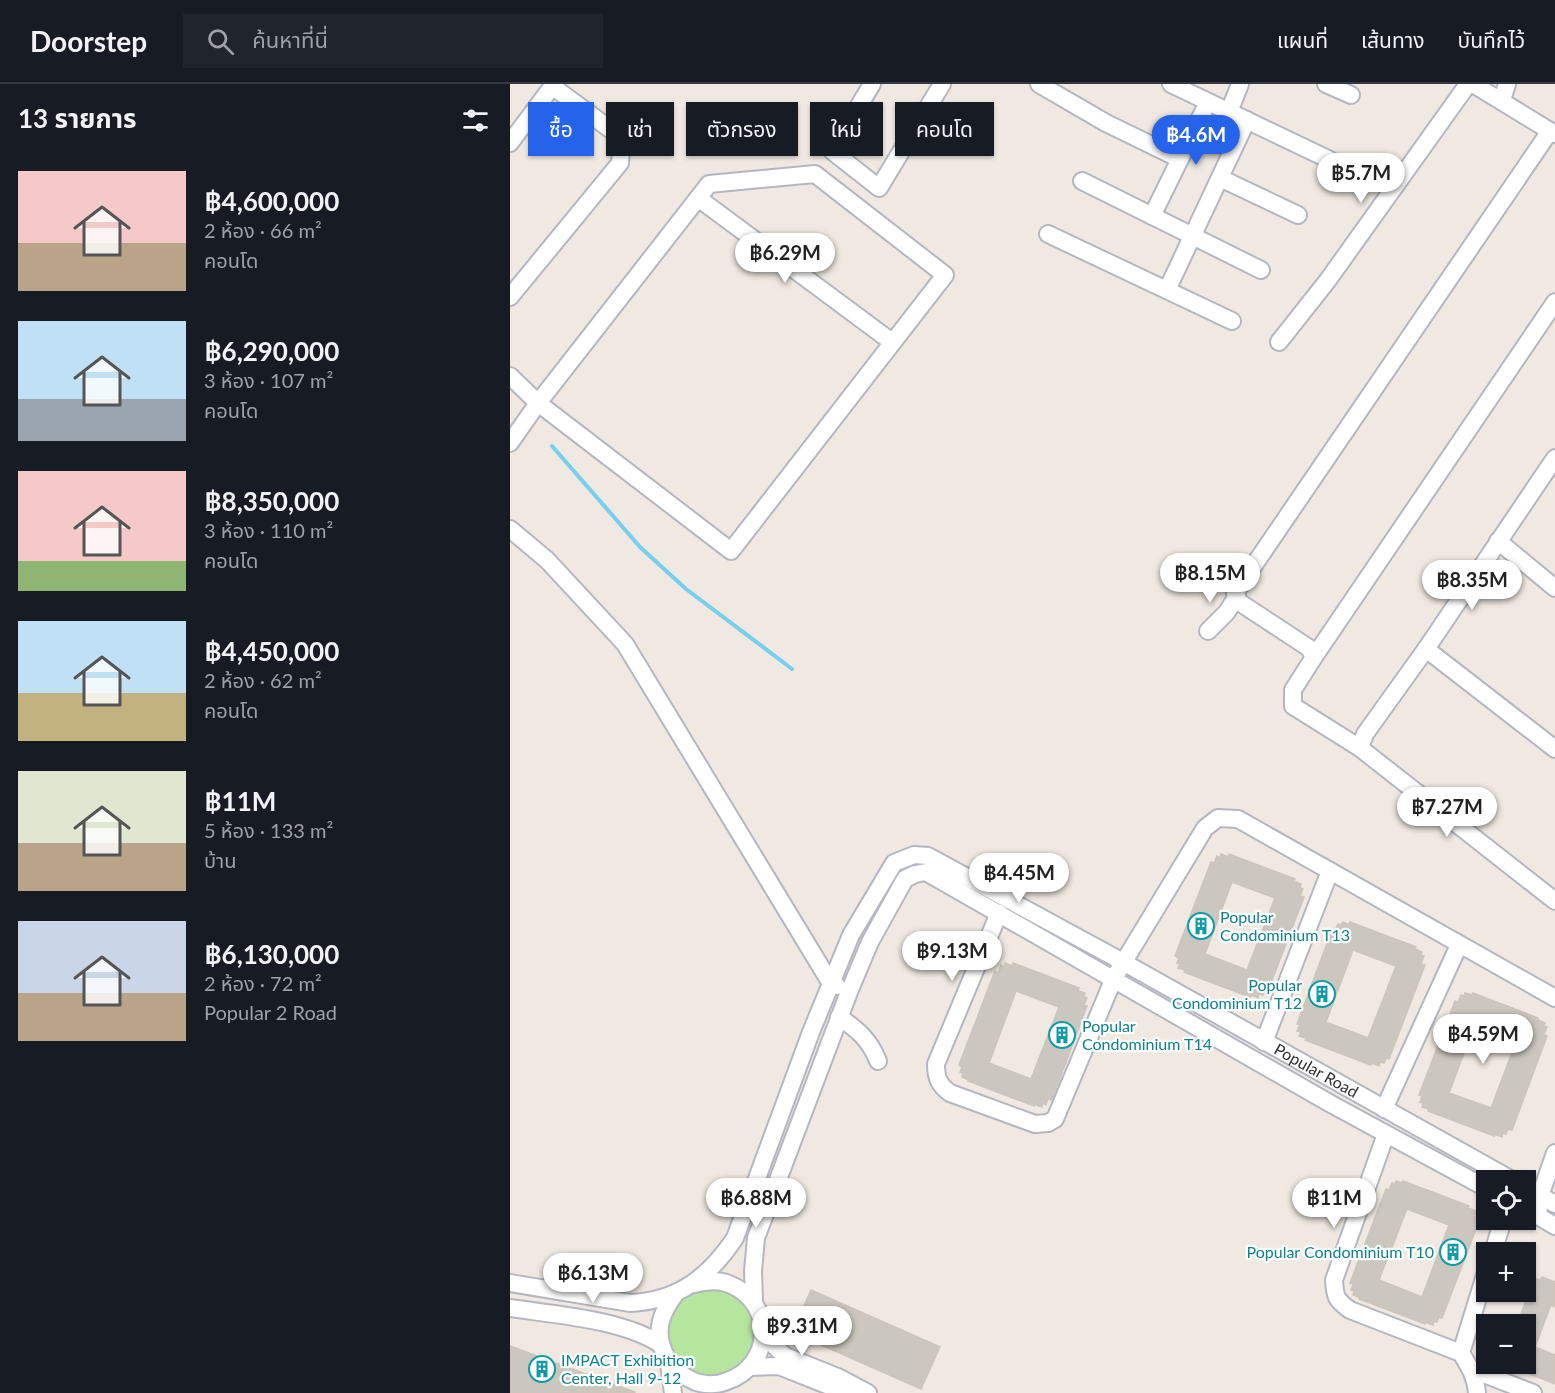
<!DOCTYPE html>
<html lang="th">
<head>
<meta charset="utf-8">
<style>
	body { margin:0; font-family:Lato,"Noto Sans Thai",sans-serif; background:#20242c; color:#f1f3f6; height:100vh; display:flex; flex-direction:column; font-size:22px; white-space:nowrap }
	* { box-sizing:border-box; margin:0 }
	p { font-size:20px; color:#9ea1a6 }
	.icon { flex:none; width:33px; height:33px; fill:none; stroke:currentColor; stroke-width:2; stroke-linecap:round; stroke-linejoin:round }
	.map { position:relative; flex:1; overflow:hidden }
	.panel { display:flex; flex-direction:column; background:#171b24; width:510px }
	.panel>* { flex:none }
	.top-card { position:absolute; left:18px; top:18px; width:570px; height:54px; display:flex; gap:12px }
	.controls { position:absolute; left:966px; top:1086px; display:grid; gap:12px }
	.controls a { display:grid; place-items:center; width:60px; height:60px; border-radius:0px; background:#171b24; box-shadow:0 2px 4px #0004; font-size:30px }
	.price { position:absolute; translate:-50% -51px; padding:0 14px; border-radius:21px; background:#fff; color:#222; font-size:20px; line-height:39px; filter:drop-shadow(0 2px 3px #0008) }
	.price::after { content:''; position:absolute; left:50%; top:36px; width:18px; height:14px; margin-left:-9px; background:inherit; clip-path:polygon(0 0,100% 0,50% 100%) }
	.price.on { background:#2563eb; color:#fff }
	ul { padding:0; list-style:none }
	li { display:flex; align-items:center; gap:18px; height:150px; padding:0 18px }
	li span { display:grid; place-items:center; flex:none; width:168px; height:120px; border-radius:0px; color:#555 }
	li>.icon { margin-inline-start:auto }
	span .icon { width:72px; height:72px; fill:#fffc; stroke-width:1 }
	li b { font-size:26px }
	h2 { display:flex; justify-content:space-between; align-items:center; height:72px; padding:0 18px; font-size:26px }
	.tag { padding:0 21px; border-radius:0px; background:#171b24; box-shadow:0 2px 4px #0004; font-size:21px; line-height:54px }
	.tag.on { background:#2563eb; color:#fff }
	header { display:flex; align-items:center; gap:36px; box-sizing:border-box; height:84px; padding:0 30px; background:#171b24; border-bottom:2px solid #363941 }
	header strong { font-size:28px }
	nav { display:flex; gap:33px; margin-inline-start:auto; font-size:21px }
	.search { width:420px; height:54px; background:#20242c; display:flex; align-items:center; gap:15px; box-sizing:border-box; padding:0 21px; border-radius:0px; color:#9ea1a6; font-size:22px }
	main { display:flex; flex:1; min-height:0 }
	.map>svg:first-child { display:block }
	.green { fill:#b6e59e }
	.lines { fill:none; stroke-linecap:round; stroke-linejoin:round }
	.stream { stroke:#75cff0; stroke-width:4 }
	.building { fill:#cbc7bf; stroke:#cbc5ba; stroke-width:1.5; fill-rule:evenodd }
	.minor-casing { stroke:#b4b7c1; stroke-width:20 }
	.minor { stroke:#fff; stroke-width:16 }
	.labels { text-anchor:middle; stroke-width:4.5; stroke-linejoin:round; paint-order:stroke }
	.culture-label { font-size:16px; fill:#0d838f; stroke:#fff; text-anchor:start }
	.street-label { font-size:16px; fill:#2e2e2e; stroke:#fff }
</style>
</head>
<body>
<header>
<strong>Doorstep</strong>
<div class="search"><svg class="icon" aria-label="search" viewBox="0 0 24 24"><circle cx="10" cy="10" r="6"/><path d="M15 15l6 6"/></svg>ค้นหาที่นี่</div>
<nav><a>แผนที่</a><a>เส้นทาง</a><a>บันทึกไว้</a></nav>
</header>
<main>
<section class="panel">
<h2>13 รายการ<svg class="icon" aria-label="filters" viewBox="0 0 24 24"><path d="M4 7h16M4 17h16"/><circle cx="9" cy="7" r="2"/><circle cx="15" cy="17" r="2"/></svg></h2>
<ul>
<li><span style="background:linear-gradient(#f6c9c9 60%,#b9a48a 0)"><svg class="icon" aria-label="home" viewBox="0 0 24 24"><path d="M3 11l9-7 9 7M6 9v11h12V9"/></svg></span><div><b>฿4,600,000</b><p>2 ห้อง · 66 m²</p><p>คอนโด</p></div></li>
<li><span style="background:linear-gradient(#bfe0f5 65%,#9aa5b1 0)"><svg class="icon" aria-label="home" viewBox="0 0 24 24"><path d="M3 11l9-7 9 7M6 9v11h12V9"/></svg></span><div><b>฿6,290,000</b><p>3 ห้อง · 107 m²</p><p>คอนโด</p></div></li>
<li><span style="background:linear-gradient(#f6c9c9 75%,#8fb573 0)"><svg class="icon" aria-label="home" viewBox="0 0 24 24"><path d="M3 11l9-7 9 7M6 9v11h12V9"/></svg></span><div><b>฿8,350,000</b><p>3 ห้อง · 110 m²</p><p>คอนโด</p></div></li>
<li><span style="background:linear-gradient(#bfe0f5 60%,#c2b280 0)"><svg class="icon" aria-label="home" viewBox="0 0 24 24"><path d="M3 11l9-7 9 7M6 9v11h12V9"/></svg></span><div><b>฿4,450,000</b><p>2 ห้อง · 62 m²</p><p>คอนโด</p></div></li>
<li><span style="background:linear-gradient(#dfe7d0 60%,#b9a48a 0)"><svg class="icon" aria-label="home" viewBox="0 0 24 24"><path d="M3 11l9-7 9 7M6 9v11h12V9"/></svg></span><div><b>฿11M</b><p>5 ห้อง · 133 m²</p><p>บ้าน</p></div></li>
<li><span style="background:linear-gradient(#c9d6e8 60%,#b9a48a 0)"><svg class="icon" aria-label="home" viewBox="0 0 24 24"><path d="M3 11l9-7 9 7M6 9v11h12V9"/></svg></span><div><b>฿6,130,000</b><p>2 ห้อง · 72 m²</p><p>Popular 2 Road</p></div></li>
</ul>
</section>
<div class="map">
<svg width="1045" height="1309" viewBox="0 0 1045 1309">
	<rect width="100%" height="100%" fill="#efe9e1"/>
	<circle class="green" cx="201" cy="1248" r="43"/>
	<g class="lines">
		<polyline class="stream" points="42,362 130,463 176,505 282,585"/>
	</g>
	<g class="building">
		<path d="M711,770L718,773L719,770L785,795L784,797L791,800L790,803L793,805L790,812L794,813L758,907L755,906L753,911L749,910L748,914L741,911L740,913L674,888L675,886L668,884L670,880L667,879L669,874L665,872L701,778L704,779L707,772L710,774ZM722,798L765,814L737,886L695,870Z"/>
		<path d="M833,838L839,841L840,838L906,863L905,865L912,868L911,871L914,872L911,880L915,881L879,975L876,974L874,979L870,978L869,982L862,979L861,981L795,956L796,954L789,952L791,948L787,947L790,941L787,940L822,846L825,847L828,840L831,841ZM843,866L886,882L858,954L816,938Z"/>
		<path d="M495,879L502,882L503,879L569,904L568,907L575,909L574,912L577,914L574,921L577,922L543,1013L542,1016L538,1015L536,1021L533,1019L532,1023L524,1020V1022L458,997L459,996L452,993L453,989L450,988L452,983L449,981L485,887L488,889L491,881L494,883ZM506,907L549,923L521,995L479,979Z"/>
		<path d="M955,909L962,911L963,909L1028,934V936L1035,939L1034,942L1037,943L1034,950L1037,952L1002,1046L998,1045L996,1050L993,1049L992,1053L984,1050V1052L918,1027V1025L912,1023L913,1019L910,1018L912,1012L909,1011L945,917L948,918L951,911L954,912ZM966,937L1008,953L981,1024L939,1009Z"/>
		<path d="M886,1097L892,1099L893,1097L959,1122L958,1124L966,1127L965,1130L968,1131L965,1138L968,1140L932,1234L929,1233L927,1238L924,1237L923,1241L915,1238V1240L849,1215V1213L843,1211L844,1207L841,1206L843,1200L840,1199L876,1105L879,1106L882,1099L885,1100ZM897,1125L939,1141L912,1213L869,1196Z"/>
		<polygon points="1032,1193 1045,1198 1045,1223 1041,1221 1025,1263 1045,1271 1045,1300 995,1280 1016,1280 1016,1240 1007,1240 1022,1201 1024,1202 1027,1195 1030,1196"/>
		<polygon points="301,1206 430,1263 411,1305 282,1248"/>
		<polygon points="0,1262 125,1308 124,1309 0,1309"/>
	</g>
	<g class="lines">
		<defs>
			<g id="minor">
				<polyline points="362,0 322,67 369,104 432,0"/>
				<polyline points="529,0 596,39 670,75"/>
				<polyline points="661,0 820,76"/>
				<polyline points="816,0 841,11"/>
				<polyline points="963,0 1045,50"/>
				<polyline points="992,16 997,0"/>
				<polyline points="719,28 730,0"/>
				<polyline points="1040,47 725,509 729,518 799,564 804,573 783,606 783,622 850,664 1045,817"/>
				<polyline points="0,59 44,0"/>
				<polyline points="710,94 788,131"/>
				<polyline points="572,97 751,186"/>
				<polyline points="188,114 382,258"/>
				<polyline points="642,132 698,18"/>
				<polyline points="538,150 722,237"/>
				<polyline points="657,206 737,36"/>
				<polyline points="0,213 110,79 112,54 42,2"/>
				<polyline points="769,258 818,196 958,0"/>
				<polyline points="0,292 28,319 221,467 435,191 305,90 199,100 28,319 0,359"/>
				<polyline points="0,445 37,476 115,560 320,898 327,902"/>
				<polyline points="988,457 1045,504"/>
				<polyline points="698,547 717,528 727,512"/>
				<polyline points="916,565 1045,665"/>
				<polyline points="804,573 1045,218"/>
				<polyline points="850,664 855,650 916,565 1045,374"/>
				<path d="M489,829L426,980C426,994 429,1001 440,1009L525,1040L538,1039L545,1035L604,894L695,744L708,734L728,735L1045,914"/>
				<path d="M329,933C347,945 360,956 368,977"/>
				<polyline points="754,958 820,787"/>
				<polyline points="874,1025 949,861"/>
				<path d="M876,1050L824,1196C825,1213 826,1216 840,1226L951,1269C959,1282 966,1293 967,1309"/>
				<polyline points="1016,1104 1045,1120"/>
				<polyline points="1016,1125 1045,1142"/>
				<polyline points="1028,1132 1030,1112 1045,1069"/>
				<polyline points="983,1168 993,1136"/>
				<path id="s1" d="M0,1199L120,1219C168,1217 199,1193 225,1154L301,948L341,851L384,779L404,771L418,772L613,878L1002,1096"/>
				<path d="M166,1209C152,1227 144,1246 154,1268C161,1283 170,1291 186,1298C196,1301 208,1301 217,1297C264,1281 265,1218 219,1200C207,1195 195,1198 183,1200"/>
				<polyline points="244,1218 243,1187 246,1154 339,908 360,858 395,795 405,790 416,788 821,1020 976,1104"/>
				<path d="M0,1224C46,1231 111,1235 150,1260"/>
				<polyline points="253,1251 275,1272 330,1294 358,1309"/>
				<polyline points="951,1269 976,1188"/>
				<polyline points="159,1280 163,1309"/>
				<polyline points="240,1283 269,1282 337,1309"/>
				<polyline points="961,1285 1023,1309"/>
			</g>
		</defs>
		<use href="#minor" class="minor-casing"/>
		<use href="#minor" class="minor"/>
	</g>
	<defs>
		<symbol id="building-ring" viewBox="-11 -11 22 22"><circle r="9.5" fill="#fff" stroke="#0f9aa8" stroke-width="1.5"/><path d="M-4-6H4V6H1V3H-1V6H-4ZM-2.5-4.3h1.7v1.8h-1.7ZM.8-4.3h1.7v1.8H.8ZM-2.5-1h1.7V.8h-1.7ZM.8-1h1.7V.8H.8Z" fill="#0f9aa8"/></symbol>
	</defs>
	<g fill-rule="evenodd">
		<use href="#building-ring" x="676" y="827" width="30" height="30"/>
		<use href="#building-ring" x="797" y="895" width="30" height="30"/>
		<use href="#building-ring" x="537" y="936" width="30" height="30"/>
		<use href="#building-ring" x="928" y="1153" width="30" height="30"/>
		<use href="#building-ring" x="17" y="1270" width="30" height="30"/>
	</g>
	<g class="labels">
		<g class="culture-label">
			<text x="710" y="839">Popular<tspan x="710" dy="18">Condominium T13</tspan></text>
			<text x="792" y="907" text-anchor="end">Popular<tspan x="792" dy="18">Condominium T12</tspan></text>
			<text x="572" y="948">Popular<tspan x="572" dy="18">Condominium T14</tspan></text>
			<text x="924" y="1174" text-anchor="end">Popular Condominium T10</text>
			<text x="51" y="1282">IMPACT Exhibition<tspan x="51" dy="18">Center, Hall 9-12</tspan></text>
		</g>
		<g class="street-label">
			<text dy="6" stroke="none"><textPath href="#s1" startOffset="1138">Popular Road</textPath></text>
		</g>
	</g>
</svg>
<div class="controls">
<a><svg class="icon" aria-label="locate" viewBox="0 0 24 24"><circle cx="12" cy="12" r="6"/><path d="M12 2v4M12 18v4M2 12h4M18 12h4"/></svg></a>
<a>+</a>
<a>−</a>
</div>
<b class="price on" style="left:686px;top:82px">฿4.6M</b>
<b class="price" style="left:851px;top:120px">฿5.7M</b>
<b class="price" style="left:275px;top:200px">฿6.29M</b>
<b class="price" style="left:700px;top:520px">฿8.15M</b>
<b class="price" style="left:962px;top:527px">฿8.35M</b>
<b class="price" style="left:937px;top:754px">฿7.27M</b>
<b class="price" style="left:509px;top:820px">฿4.45M</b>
<b class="price" style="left:442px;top:898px">฿9.13M</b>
<b class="price" style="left:973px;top:981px">฿4.59M</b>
<b class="price" style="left:246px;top:1145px">฿6.88M</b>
<b class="price" style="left:824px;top:1145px">฿11M</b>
<b class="price" style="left:83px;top:1220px">฿6.13M</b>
<b class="price" style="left:292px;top:1273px">฿9.31M</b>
<div class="top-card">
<a class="tag on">ซื้อ</a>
<a class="tag">เช่า</a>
<a class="tag">ตัวกรอง</a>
<a class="tag">ใหม่</a>
<a class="tag">คอนโด</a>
</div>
</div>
</main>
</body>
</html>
